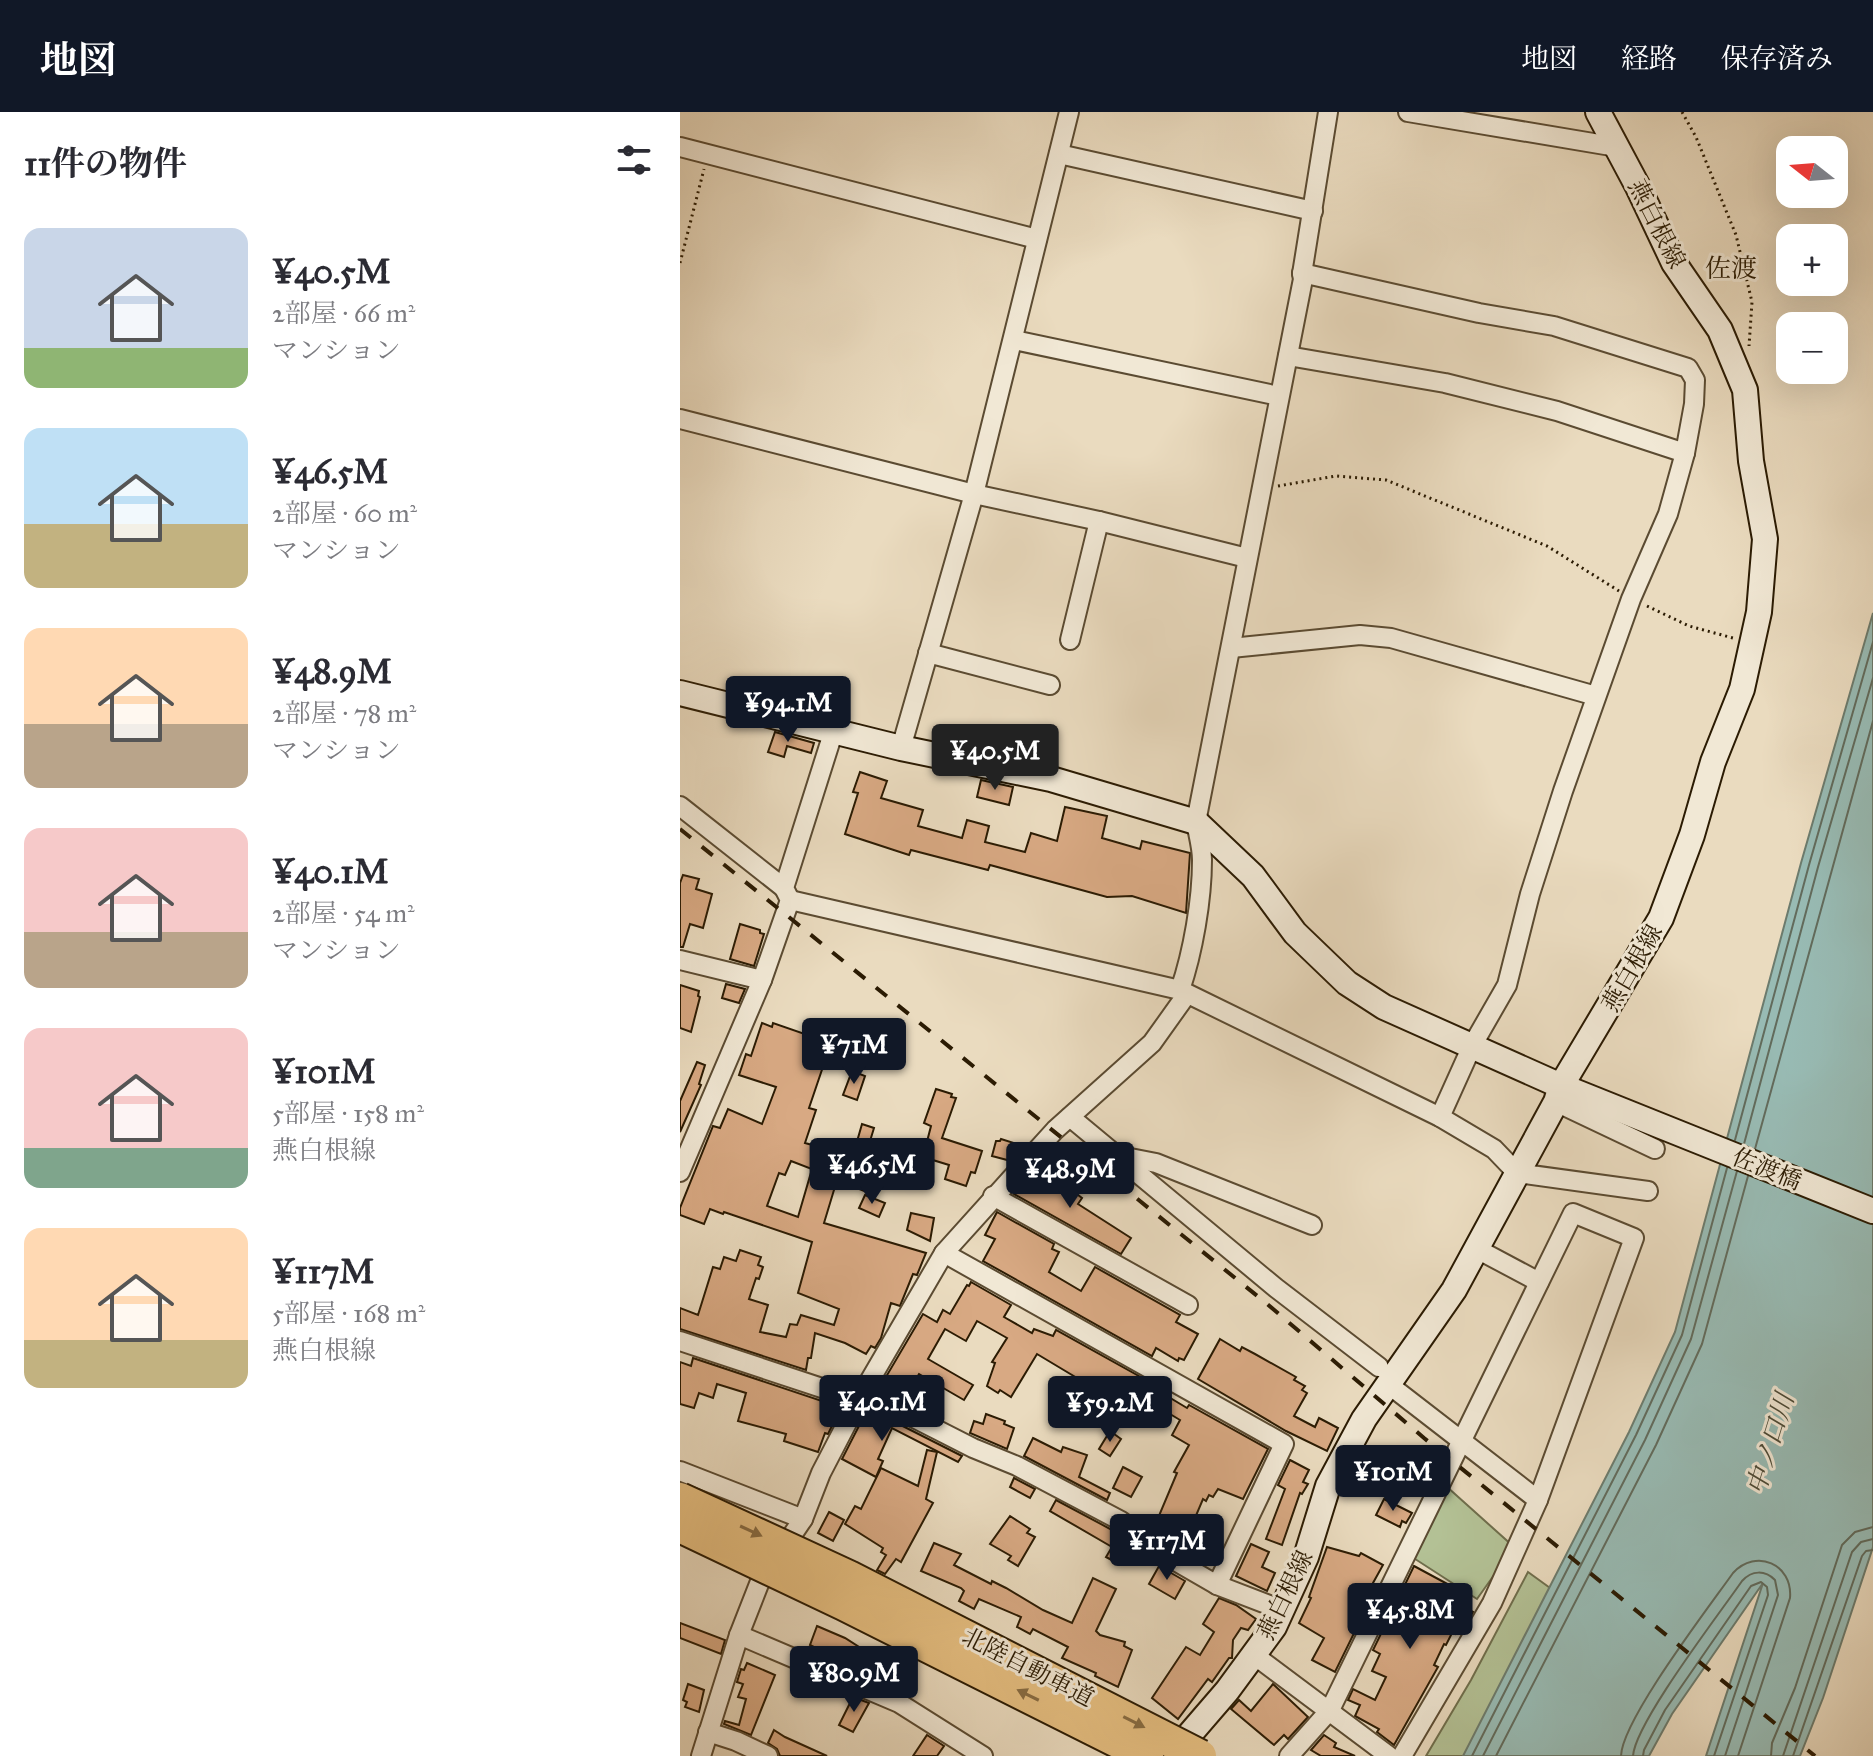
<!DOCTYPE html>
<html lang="ja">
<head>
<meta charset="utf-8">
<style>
	body { margin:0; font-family:"IM FELL Great Primer","Noto Serif JP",serif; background:#f7f7f7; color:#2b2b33; height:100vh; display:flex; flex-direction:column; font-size:30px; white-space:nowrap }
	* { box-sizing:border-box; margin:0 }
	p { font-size:26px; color:#7c7c81 }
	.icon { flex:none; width:44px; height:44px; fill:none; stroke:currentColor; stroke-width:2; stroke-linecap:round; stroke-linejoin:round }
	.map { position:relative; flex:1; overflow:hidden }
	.panel { display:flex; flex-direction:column; background:#fff; width:680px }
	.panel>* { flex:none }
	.needle { width:52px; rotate:287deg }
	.buttons { position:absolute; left:1096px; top:24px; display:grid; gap:16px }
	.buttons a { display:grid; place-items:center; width:72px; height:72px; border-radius:16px; background:#fff; box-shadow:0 8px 32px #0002; font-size:40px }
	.price { position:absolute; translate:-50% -68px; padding:0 18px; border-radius:8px; background:#111827; color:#fff; font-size:26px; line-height:52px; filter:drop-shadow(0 2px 4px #0008) }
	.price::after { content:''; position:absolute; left:50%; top:48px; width:24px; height:18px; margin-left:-12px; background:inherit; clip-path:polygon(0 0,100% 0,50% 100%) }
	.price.on { background:#222; color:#fff }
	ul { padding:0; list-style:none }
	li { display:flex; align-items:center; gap:24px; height:200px; padding:0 24px }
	li span { display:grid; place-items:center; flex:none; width:224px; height:160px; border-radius:16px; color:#555 }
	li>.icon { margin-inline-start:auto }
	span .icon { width:96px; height:96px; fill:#fffc; stroke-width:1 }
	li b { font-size:34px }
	h2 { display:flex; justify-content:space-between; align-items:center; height:96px; padding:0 24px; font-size:34px }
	header { display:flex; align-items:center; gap:48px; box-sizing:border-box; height:112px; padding:0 40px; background:#111827; color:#fff }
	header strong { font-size:38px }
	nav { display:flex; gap:44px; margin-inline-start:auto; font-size:28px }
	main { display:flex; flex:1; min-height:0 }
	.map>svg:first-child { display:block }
	.green { fill:#b3c195; stroke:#6f6e4c; stroke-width:2 }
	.water { fill:#98bbb4; stroke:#6c7b6d; stroke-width:2 }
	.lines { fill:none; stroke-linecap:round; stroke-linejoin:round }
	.shore { stroke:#626b5c; stroke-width:2 }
	.building { fill:#d8a983; stroke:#2b1b03; stroke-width:2; fill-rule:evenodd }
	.street-casing { stroke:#5b4b32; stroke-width:22 }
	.secondary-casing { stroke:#2b1b03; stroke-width:28 }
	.path { stroke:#2b1b03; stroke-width:3; stroke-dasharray:2 4; stroke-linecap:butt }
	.street { stroke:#f1e8d5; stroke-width:18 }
	.secondary { stroke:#f1e8d5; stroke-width:24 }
	.rail { stroke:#2b1b03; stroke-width:4; stroke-dasharray:14 14; stroke-linecap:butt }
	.highway-bridge-casing { stroke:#2b1b03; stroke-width:36; stroke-linecap:butt }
	.highway-bridge { stroke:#e5be80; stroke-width:32 }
	.oneway { fill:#886c42 }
	.labels { text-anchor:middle; stroke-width:6; stroke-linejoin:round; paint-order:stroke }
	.street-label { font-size:24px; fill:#2b1b03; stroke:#f1e8d5 }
	.neighbourhood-label { font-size:26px; fill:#2b1b03; stroke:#f1e8d5 }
	.water-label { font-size:26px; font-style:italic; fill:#4c4b38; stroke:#f1e8d5 }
</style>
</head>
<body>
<header>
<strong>地図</strong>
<nav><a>地図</a><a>経路</a><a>保存済み</a></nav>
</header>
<main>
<section class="panel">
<h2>11件の物件<svg class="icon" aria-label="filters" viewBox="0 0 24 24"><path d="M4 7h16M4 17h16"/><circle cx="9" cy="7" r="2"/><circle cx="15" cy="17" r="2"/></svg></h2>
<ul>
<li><span style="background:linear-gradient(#c9d6e8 75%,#8fb573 0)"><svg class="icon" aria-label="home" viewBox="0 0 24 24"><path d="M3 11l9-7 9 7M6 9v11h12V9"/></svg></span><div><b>¥40.5M</b><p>2部屋 · 66 m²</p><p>マンション</p></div></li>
<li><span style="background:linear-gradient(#bfe0f5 60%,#c2b280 0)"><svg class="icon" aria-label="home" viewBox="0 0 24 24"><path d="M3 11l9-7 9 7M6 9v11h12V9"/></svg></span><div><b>¥46.5M</b><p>2部屋 · 60 m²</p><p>マンション</p></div></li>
<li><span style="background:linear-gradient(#ffd9b3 60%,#b9a48a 0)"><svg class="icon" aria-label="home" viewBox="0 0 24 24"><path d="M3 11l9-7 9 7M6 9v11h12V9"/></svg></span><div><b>¥48.9M</b><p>2部屋 · 78 m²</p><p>マンション</p></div></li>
<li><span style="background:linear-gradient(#f6c9c9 65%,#b9a48a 0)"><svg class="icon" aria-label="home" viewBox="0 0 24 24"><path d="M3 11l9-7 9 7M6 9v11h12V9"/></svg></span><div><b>¥40.1M</b><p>2部屋 · 54 m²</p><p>マンション</p></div></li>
<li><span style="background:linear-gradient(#f6c9c9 75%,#7fa58c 0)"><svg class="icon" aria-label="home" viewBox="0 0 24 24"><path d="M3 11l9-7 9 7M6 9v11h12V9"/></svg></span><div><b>¥101M</b><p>5部屋 · 158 m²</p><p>燕白根線</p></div></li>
<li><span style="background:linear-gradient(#ffd9b3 70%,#c2b280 0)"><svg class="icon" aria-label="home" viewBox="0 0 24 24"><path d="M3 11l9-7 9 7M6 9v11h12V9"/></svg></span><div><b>¥117M</b><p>5部屋 · 168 m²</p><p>燕白根線</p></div></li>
</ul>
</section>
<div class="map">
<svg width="1193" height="1644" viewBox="0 0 1193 1644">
	<rect width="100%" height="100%" fill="#eadbbf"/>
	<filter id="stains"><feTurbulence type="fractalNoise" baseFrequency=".0025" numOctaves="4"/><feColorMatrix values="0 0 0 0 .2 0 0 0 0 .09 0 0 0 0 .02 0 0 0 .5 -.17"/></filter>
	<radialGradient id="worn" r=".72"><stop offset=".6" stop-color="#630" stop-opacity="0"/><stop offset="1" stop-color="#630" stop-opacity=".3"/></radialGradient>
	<g class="green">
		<polygon points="766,1374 834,1435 797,1487 732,1445"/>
		<polygon points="848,1460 877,1481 794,1644 746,1644 791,1568"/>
	</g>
	<polygon class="water" points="1193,501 1193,1435 1143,1586 1120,1644 1026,1644 1083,1471 992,1602 969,1644 783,1644 949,1320 995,1220 1121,751"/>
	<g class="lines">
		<g class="shore">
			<polyline points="1055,1028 1129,753 1193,530"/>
			<polyline points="1064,1032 1138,755 1193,566"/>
			<polyline points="1075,1037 1193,609"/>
			<polyline points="792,1644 956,1323 1002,1223 1047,1056"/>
			<polyline points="803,1644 965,1328 1011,1227 1057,1059"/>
			<polyline points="816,1644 976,1333 1022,1232 1068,1064"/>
			<path d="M941,1644C942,1608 1029,1495 1053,1461C1076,1436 1113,1452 1110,1486L1058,1644"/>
			<path d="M953,1644C955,1611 1040,1501 1062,1469C1072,1458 1085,1458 1095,1468L1098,1483L1045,1644"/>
			<polyline points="963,1644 964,1638 985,1598 1071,1474 1081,1470 1087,1475 1088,1483 1034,1644"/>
			<polyline points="1091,1644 1092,1631 1115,1576 1162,1433 1175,1420 1193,1415"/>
			<polyline points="1103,1644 1172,1440 1181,1430 1193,1427"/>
			<polyline points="1113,1644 1182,1444 1186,1439 1193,1438"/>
		</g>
	</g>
	<g class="building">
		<polygon points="95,620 134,631 131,641 107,634 104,645 88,640"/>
		<polygon points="180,660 207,669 201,686 243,698 238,714 282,726 287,708 309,714 305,730 345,740 351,721 377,729 385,695 427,704 422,726 460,737 462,729 510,741 506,801 452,784 427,785 310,753 308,758 231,738 229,743 165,722 178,681 173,680"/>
		<polygon points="301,668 333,675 329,693 297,685"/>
		<polygon points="3,763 19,767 16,777 32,782 23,816 10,812 3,835 0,835 0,771"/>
		<polygon points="60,812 80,818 80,821 84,822 74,854 50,847"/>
		<polygon points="46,872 65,877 59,891 42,886"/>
		<polygon points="0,873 19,879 18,884 20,885 11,920 0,916"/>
		<path d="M82,911L92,915L93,911L151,931L129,996L136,998L125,1031L147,1037L148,1032L174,1040L182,1012L194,1016L187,1039L205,1048L202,1059L197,1057L189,1081L157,1068L144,1111L246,1141L237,1163L233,1162L220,1194L211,1191L201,1226L195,1236L191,1234L186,1242L165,1231L135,1221L131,1246H128L126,1258L0,1217V1196L18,1203L33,1155L40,1157L44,1145L56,1149L60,1138L81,1145L78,1153L83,1155L79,1167L76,1166L69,1187L88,1193L80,1220L106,1225L110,1212L117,1213L121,1203L154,1213L159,1197L118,1181L132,1130L44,1100L43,1102L30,1097L24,1112L0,1103V1096L33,1014L40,1016L48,997L82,1012L96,975L59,963L66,942L71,944ZM111,1049L132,1057L118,1105L87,1094L99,1061L105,1063Z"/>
		<polygon points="17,950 25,953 19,972 21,973 0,1020 0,989"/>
		<polygon points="172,959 185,964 177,988 163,983"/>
		<polygon points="256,977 272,982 271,985 276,986 262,1026 302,1039 295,1061 291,1060 286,1074 265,1067 269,1053 243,1045 251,1014 244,1011"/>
		<polygon points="321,1027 334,1031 337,1035 331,1049 312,1044 316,1029 320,1029"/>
		<polygon points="365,1058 402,1086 398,1092 451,1126 441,1142 334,1082 349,1064 357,1069"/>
		<polygon points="185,1083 205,1091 199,1105 179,1096"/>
		<polygon points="317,1100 374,1132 372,1137 379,1140 369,1160 401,1179 415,1155 500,1203 496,1210 518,1222 504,1248 499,1246 498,1249 476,1236 472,1244 303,1149 315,1127 305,1123"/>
		<polygon points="231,1101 254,1106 250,1129 227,1118"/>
		<polygon points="291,1170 331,1193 324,1205 352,1221 354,1217 373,1224 376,1218 484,1278 482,1281 507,1296 509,1293 588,1337 563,1387 538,1377 533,1385 529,1383 526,1389 523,1387 504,1432 508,1433 505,1440 492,1433 473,1418 497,1361 494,1360 509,1333 492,1323 500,1308 475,1293 468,1304 454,1299 453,1301 400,1272 402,1269 357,1242 331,1285 320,1278 318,1281 307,1274 315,1251 312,1250 327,1226 297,1209 286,1229 265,1217 248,1247 293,1273 284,1288 239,1262 226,1284 232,1288 230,1291 200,1275 243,1202 257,1210 263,1198 270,1202 287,1173 289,1174"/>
		<polygon points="540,1227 560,1239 562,1235 575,1242 616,1265 614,1268 625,1274 622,1278 627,1281 614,1304 635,1315 639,1306 658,1316 647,1339 606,1319 518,1267"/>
		<polygon points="13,1246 154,1293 151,1299 158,1302 148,1322 145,1321 138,1340 104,1329 106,1322 58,1309 66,1281 37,1272 33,1286 19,1281 14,1296 0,1292 0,1250 11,1254"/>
		<polygon points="193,1299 282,1344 278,1350 212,1316 198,1347 203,1349 196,1365 162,1347 182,1308 188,1310"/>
		<polygon points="306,1302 325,1309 324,1312 334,1316 327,1337 290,1321 294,1309 303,1312"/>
		<polygon points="430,1319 441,1327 430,1344 419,1337"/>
		<polygon points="353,1326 381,1340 383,1335 407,1343 399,1365 430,1381 427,1388 344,1344"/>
		<polygon points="247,1338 257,1340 246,1387 253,1391 221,1450 216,1447 205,1462 197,1458 206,1443 201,1440 203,1436 165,1412 175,1394 181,1397 201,1356 238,1374"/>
		<polygon points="700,1339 750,1367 742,1382 712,1365 707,1373 688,1363"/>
		<polygon points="610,1348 629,1358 623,1370 628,1372 622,1382 620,1381 602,1433 586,1427 605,1377 598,1373"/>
		<polygon points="443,1355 462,1365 451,1385 433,1376"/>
		<polygon points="334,1366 355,1377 350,1386 330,1375"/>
		<polygon points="704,1387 732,1401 726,1411 722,1409 720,1415 696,1403"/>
		<polygon points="376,1388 434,1419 449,1430 437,1451 426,1445 432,1435 370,1399"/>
		<polygon points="149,1400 164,1408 153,1429 138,1421"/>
		<polygon points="330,1404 350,1417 347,1421 355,1425 338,1454 328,1448 331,1444 310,1432"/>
		<polygon points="254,1431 281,1442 274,1453 311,1472 312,1469 326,1476 363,1498 392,1511 413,1466 436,1477 416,1519 420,1523 445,1530 444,1534 452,1538 438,1575 415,1564 416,1561 382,1546 388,1535 353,1517 350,1522 337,1515 341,1505 299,1487 294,1497 279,1489 284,1479 281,1476 241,1459"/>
		<polygon points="571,1432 589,1440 582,1455 595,1461 587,1479 556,1464"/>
		<polygon points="647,1435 679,1444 681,1441 703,1453 693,1471 680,1509 655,1560 632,1548 644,1526 619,1511 631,1486 629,1485"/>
		<polygon points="479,1454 505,1469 495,1487 469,1472"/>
		<polygon points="734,1454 773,1475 770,1482 776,1485 774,1490 793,1500 787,1511 782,1508 775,1522 772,1521 766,1533 764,1532 754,1553 758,1555 714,1633 697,1620 699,1617 675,1604 680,1593 668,1588 673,1577 695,1588 706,1565 692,1559 700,1542 693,1538"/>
		<polygon points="539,1486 556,1493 576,1507 568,1518 561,1516 553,1528 552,1546 549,1546 532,1570 528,1567 498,1607 472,1586 506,1535 520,1543 534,1520 523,1512"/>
		<polygon points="0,1511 45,1528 41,1542 0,1526"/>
		<polygon points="137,1514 165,1526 187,1540 177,1560 132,1541 134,1535 130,1533"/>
		<polygon points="67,1551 95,1563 71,1623 44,1612 45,1609 59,1613 66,1587 58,1585 63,1572 57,1570 61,1557 64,1558"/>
		<polygon points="8,1572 24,1578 19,1600 5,1595 7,1590 3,1588"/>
		<polygon points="593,1572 628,1605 608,1627 604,1623 594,1633 551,1597 559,1588 571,1599"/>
		<polygon points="173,1585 189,1591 173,1620 159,1613"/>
		<polygon points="94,1618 105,1625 147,1644 100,1644 97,1637 88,1631"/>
		<polygon points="247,1623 264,1634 257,1644 233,1644"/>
		<polygon points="644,1623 656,1631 654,1635 675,1644 641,1644 631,1638"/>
	</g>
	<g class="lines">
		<defs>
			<g id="street">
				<polyline points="728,0 937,35"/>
				<polyline points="0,35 357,127"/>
				<polyline points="379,42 633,99"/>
				<polyline points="622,161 799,201 874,214 1008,256 1015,268 1014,292 1005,341 988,402 951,487 883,679 850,782 827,873 792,934 760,1005"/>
				<polyline points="334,228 599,284"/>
				<polyline points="608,244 765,271 877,299 1005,341"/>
				<polyline points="0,307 294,382 419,409 567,446"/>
				<polyline points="390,528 419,409"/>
				<polyline points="551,536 680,523 711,526 916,584"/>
				<polyline points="248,541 370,573"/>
				<polyline points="221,636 294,382 389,0"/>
				<polyline points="0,694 104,776"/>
				<polyline points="110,788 500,878 760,1005 814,1037 837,1061 968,1079"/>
				<polyline points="0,848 82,868"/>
				<path d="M500,878C513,840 522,788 522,748C522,735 518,722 516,710L623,167L622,162L648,0"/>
				<polyline points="876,990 975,1037"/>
				<polyline points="390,1005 596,1176 699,1255"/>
				<polyline points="440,1044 476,1051 632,1113"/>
				<polyline points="0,1060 82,868 110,788 104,776 154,618"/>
				<polyline points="313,1084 508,1193"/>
				<polyline points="797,1137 859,1170"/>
				<polyline points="264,1141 604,1332 537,1473"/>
				<polyline points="0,1229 157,1281 183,1280 293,1336 337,1354 441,1409 485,1443 537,1473 602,1498"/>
				<polyline points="0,1359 123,1407"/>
				<polyline points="59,1523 219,1591 303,1644"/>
				<polyline points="574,1543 709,1644"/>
				<polyline points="28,1620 56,1629 88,1644"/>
				<polyline points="21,1644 59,1523 79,1472 123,1407 141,1361 183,1280 264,1141 375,1018 472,931 507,882"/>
				<polyline points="609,1644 650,1598 893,1101 954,1126 858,1388 708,1272"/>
				<polyline points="722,1644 812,1491 858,1388"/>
			</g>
			<g id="secondary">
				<polyline points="0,581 221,636 371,667 516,710 573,764 615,821 667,871 704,895 881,974 1193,1099"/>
				<polyline points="491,1644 547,1579 594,1515 626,1445 648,1374 684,1307 774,1178 876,990 881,974 981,806 1012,723 1033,650 1062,577 1079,500 1085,427 1071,349 1065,278 1040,218 994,151 958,75 918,0"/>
			</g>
		</defs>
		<use href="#street" class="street-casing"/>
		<use href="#secondary" class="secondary-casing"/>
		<g class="path">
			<polyline points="1002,0 1016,25 1056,123 1072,190 1069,234"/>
			<polyline points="0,151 24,57"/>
			<polyline points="598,374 656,364 706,368 867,434 939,479"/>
			<polyline points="967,494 1009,514 1053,526"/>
		</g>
		<use href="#street" class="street"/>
		<use href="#secondary" class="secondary"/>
		<polyline class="rail" points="0,717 586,1191 744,1326 1135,1644"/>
		<defs>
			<g id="highway-bridge">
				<polyline points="0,1387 169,1465 520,1644"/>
				<polyline points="0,1414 164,1492 467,1644"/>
			</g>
		</defs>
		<use href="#highway-bridge" class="highway-bridge-casing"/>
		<use href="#highway-bridge" class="highway-bridge"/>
	</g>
	<defs><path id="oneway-solid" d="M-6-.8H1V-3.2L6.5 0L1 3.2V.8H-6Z" transform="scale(2)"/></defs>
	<g class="oneway">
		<use href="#oneway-solid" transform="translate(71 1419) rotate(25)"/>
		<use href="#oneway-solid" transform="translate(348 1583) rotate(-154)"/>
		<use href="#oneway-solid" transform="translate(454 1610) rotate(27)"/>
	</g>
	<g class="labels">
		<g class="street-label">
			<text transform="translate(977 112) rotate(63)" y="8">燕白根線</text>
			<text transform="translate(952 856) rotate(-60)" y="8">燕白根線</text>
			<text transform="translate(1087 1057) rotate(22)" y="8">佐渡橋</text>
			<text transform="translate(605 1483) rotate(-64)" y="8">燕白根線</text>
			<text transform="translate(348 1555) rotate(27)" y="8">北陸自動車道</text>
		</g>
		<g class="neighbourhood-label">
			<text x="1051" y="165">佐渡</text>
		</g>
		<g class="water-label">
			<text transform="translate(1090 1332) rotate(-73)" y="9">中ノ口川</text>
		</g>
	</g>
	<rect width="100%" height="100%" filter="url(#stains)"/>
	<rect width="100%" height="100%" fill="url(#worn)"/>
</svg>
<div class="buttons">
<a><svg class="needle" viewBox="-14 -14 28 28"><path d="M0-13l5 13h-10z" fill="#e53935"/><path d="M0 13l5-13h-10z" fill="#7c7c81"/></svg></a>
<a>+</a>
<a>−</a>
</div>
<b class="price" style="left:108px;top:632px">¥94.1M</b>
<b class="price on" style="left:315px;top:680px">¥40.5M</b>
<b class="price" style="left:174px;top:974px">¥71M</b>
<b class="price" style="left:192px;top:1094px">¥46.5M</b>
<b class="price" style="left:390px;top:1098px">¥48.9M</b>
<b class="price" style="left:202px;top:1331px">¥40.1M</b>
<b class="price" style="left:430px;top:1332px">¥59.2M</b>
<b class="price" style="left:713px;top:1401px">¥101M</b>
<b class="price" style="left:487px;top:1470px">¥117M</b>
<b class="price" style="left:730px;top:1539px">¥45.8M</b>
<b class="price" style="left:174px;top:1602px">¥80.9M</b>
</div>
</main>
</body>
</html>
